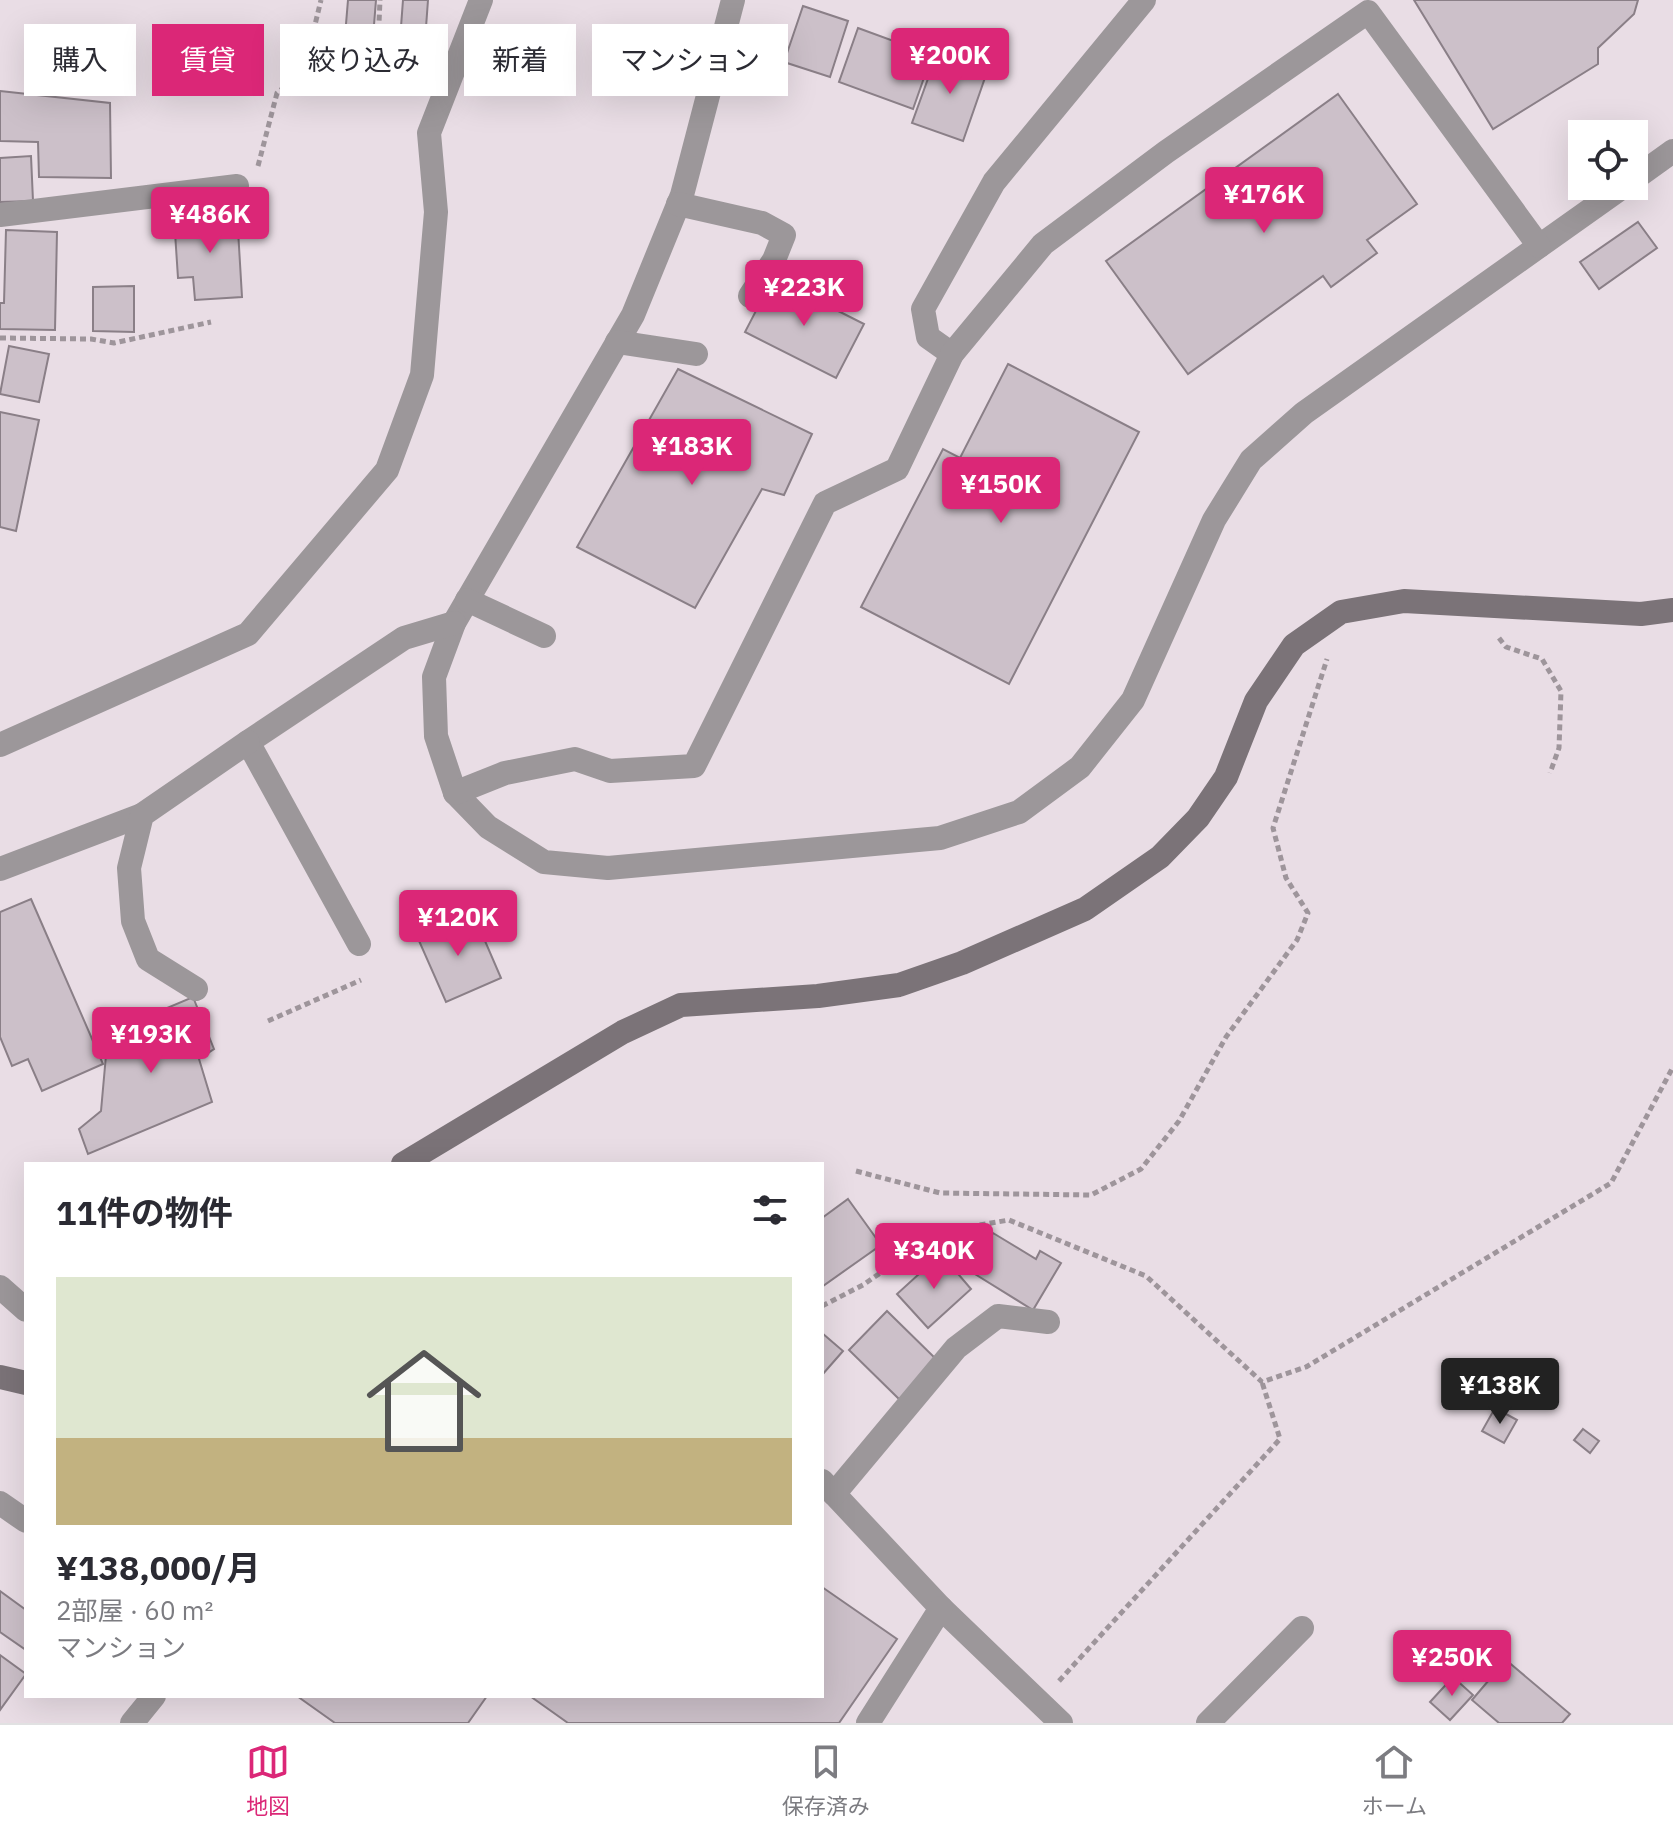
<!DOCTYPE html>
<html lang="ja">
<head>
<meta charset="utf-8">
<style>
	body { margin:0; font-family:"IBM Plex Sans","Noto Sans JP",sans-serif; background:#f2f2f3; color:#2b2b33; height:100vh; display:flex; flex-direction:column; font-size:30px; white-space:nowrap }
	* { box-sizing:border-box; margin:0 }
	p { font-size:26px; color:#7c7c81 }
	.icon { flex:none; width:44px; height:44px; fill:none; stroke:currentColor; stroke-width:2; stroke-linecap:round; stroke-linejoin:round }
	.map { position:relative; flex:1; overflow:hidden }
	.panel { position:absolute; left:24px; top:1162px; width:800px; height:536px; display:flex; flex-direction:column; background:#fff; border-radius:0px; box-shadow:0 8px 32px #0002 }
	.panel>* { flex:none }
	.top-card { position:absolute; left:24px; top:24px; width:800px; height:72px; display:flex; gap:16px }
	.controls { position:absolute; left:1568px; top:120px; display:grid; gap:16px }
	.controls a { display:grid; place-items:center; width:80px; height:80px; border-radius:0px; background:#fff; box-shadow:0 8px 32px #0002; font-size:40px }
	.price { position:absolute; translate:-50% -68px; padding:0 18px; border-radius:8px; background:#db2777; color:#fff; font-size:26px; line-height:52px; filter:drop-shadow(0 2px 4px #0008) }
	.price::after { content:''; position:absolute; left:50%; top:48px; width:24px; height:18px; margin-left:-12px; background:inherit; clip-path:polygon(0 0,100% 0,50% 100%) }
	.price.current { background:#222; color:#fff }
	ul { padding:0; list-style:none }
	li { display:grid; align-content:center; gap:16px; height:424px; padding:0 32px }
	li+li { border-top:2px solid #e1e1e2 }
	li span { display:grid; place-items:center; height:248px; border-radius:0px; color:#555 }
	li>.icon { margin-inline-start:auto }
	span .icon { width:144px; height:144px; fill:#fffc; stroke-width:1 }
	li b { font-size:34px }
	h2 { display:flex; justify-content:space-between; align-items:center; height:96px; padding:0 32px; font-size:34px }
	.chip { padding:0 28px; border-radius:0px; background:#fff; box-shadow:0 8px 32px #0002; font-size:28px; line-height:72px }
	.chip.current { background:#db2777; color:#fff }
	.tab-bar { display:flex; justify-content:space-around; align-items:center; height:112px; border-top:2px solid #e1e1e2; background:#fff; font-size:22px; color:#7c7c81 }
	.tab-bar a { display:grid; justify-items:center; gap:4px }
	.tab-bar .current { color:#db2777 }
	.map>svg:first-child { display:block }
	.building { fill:#ccc0c9; stroke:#8a7f87; stroke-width:2 }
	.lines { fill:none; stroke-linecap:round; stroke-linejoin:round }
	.path { stroke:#9e959b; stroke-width:5; stroke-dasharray:6 4; stroke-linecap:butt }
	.street { stroke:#9c979a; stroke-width:24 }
	.secondary { stroke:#7b7378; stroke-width:24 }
</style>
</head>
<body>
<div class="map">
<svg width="1673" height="1723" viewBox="0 0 1673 1723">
	<rect width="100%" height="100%" fill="#e9dde5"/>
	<g class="building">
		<polygon points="348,0 376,0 371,62 343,60"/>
		<polygon points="403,0 428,0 422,82 397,80"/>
		<polygon points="1414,0 1638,0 1634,14 1598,48 1598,64 1493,129"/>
		<polygon points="803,6 848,21 830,77 784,62"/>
		<polygon points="858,28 932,55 913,109 839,82"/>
		<polygon points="938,51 988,69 963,141 912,123"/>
		<polygon points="0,91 110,103 111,178 39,177 38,142 0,141"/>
		<polygon points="1338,94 1417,204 1367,240 1377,253 1331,287 1323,276 1188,374 1106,261"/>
		<polygon points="31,156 33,201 0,202 0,158"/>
		<polygon points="237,213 242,297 195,300 193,277 178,278 174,217"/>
		<polygon points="1638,222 1657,248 1599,289 1580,262"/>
		<polygon points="6,230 57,232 55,330 0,329 0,303 4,303"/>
		<polygon points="773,278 864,324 836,378 745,332"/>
		<polygon points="134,286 134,332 93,331 93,287"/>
		<polygon points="9,346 49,354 39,402 0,394"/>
		<polygon points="1008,364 1139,432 1009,684 861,607 943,449 960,458"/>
		<polygon points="678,369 812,434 784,495 762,489 695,608 577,547"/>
		<polygon points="0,412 39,420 16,531 0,527"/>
		<polygon points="31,899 103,1064 42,1091 28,1059 12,1066 0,1037 0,912"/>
		<polygon points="449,919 454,930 476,920 501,978 446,1002 416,934"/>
		<polygon points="193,997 214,1049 199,1059 212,1102 88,1154 79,1129 101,1111 108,1033"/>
		<polygon points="848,1199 881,1245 823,1286 822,1218"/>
		<polygon points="993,1233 1036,1259 1040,1251 1061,1263 1033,1310 970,1271"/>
		<polygon points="941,1254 971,1289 928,1328 897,1294"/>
		<polygon points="887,1311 938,1361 900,1400 849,1350"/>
		<polygon points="822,1333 843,1351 822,1375"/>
		<polygon points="1495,1408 1517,1420 1504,1443 1482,1431"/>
		<polygon points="1583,1429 1599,1441 1590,1453 1574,1440"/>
		<polygon points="822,1587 897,1639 839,1723 568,1723 530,1696 822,1696"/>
		<polygon points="0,1591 26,1610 26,1650 0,1632"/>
		<polygon points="0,1655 26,1674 0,1710"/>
		<polygon points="1506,1660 1570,1714 1562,1723 1499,1723 1472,1700"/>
		<polygon points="1453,1677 1473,1695 1450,1720 1430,1702"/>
		<polygon points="297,1696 487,1696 468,1723 335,1723"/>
	</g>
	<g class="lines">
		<g class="path">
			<polyline points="304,70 334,91 376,92 380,0"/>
			<polyline points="258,166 277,93 304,70 321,0"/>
			<polyline points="0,338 91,339 114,343 211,322"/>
			<polyline points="1499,638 1506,647 1542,659 1561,691 1559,748 1550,773"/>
			<polyline points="268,1021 361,980"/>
			<polyline points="856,1171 940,1193 1091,1195 1141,1169 1179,1121 1226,1037 1297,940 1308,913 1286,878 1273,828 1327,659"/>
			<polyline points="822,1306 863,1285 939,1232 1009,1220 1146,1276 1262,1382 1306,1367 1611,1183 1673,1067"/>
			<polyline points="1059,1681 1280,1439 1262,1382"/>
		</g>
		<g class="street">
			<polyline points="733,0 682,195 633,315 454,623 434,677 436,736 455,793 488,827 544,862 608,868 940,838 1019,812 1080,767 1133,700 1214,520 1251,460 1304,413 1624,186"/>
			<polyline points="1634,179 1673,151"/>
			<polyline points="678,204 762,223 784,235 774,260 750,296"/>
			<polyline points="0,215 237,186"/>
			<polyline points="617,342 696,354"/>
			<polyline points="952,354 928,337 923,309 994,182 1144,0"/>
			<polyline points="467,600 544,636"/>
			<polyline points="0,745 248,634 387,470 422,375 436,212 429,133 481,0"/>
			<polyline points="455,793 505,773 575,759 610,771 694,766 825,503 897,469 952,354 1043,244 1166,152 1368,12 1539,246"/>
			<polyline points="0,869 142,815"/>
			<polyline points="359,944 248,742 404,638 454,623"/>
			<polyline points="196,989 148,959 133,921 129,868 142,815 248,742"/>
			<polyline points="0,1287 26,1310"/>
			<polyline points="822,1481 941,1608 1061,1723"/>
			<polyline points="834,1494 956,1348 998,1316 1048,1322"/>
			<polyline points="0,1503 26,1521"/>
			<polyline points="132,1723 154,1696"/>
			<polyline points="868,1723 941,1608"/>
			<polyline points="1208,1723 1302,1628"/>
		</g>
		<g class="secondary">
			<polyline points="403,1164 623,1032 681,1005 818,996 899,985 962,963 1085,909 1160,857 1198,818 1226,777 1256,701 1294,645 1341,612 1404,601 1641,614 1673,610"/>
			<polyline points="0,1377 26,1383"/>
		</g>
	</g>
</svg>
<div class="controls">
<a><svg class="icon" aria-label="locate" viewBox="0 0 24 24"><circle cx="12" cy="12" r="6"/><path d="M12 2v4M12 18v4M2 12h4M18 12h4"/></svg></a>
</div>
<b class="price" style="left:950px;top:96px">¥200K</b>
<b class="price" style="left:1264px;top:235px">¥176K</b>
<b class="price" style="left:210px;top:255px">¥486K</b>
<b class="price" style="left:804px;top:328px">¥223K</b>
<b class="price" style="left:692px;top:487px">¥183K</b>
<b class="price" style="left:1001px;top:525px">¥150K</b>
<b class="price" style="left:458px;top:958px">¥120K</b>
<b class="price" style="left:151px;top:1075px">¥193K</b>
<b class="price" style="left:934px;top:1291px">¥340K</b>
<b class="price current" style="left:1500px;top:1426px">¥138K</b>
<b class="price" style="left:1452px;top:1698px">¥250K</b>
<div class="top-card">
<a class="chip">購入</a>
<a class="chip current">賃貸</a>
<a class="chip">絞り込み</a>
<a class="chip">新着</a>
<a class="chip">マンション</a>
</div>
<section class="panel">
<h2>11件の物件<svg class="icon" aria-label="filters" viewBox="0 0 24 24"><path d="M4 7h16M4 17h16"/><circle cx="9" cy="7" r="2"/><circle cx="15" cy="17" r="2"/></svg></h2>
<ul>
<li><span style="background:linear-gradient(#dfe7d0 65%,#c2b280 0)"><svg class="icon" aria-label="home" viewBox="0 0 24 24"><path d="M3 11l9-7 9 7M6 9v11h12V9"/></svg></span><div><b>¥138,000/月</b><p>2部屋 · 60 m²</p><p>マンション</p></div></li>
</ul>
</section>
</div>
<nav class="tab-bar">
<a class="current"><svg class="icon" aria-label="map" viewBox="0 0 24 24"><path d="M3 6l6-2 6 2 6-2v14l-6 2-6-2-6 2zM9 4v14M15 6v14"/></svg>地図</a>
<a><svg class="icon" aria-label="saved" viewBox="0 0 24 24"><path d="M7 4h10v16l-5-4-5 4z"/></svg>保存済み</a>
<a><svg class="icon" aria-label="home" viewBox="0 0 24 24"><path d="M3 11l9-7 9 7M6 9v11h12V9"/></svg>ホーム</a>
</nav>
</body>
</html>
